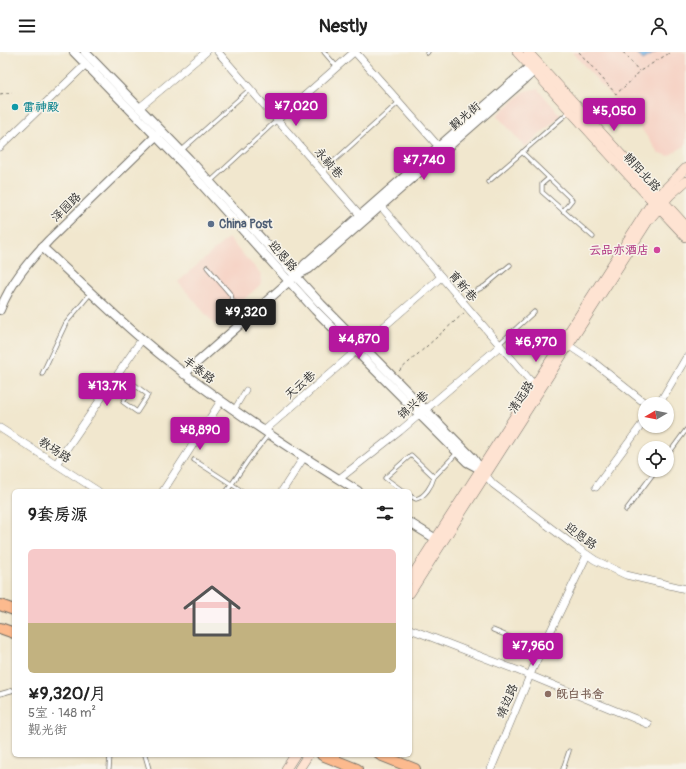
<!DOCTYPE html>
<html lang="zh">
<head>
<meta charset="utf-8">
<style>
	body { margin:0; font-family:Pangolin,"LXGW WenKai TC",sans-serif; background:#f6f6f6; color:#222; height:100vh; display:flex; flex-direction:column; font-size:15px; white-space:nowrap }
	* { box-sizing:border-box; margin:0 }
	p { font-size:13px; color:#767676 }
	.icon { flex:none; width:22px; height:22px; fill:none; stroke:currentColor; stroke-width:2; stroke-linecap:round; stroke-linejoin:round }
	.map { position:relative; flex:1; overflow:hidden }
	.drawer { position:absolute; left:12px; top:437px; width:400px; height:268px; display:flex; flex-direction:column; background:#fff; border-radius:6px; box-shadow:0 1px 3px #0004 }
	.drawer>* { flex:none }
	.needle { width:26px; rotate:260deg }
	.tools { position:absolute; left:638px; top:345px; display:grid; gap:8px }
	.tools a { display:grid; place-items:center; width:36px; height:36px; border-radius:50%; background:#fff; box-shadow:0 1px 3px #0004; font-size:20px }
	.price { position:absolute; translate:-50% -34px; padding:0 9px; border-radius:4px; background:#b5179e; color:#fff; font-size:13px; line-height:26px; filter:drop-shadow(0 1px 2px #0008) }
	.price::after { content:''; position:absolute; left:50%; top:24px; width:12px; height:9px; margin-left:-6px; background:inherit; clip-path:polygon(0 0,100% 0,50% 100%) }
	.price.selected { background:#222; color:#fff }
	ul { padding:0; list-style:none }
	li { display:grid; align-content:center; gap:8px; height:212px; padding:0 16px }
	li span { display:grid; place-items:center; height:124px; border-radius:6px; color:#555 }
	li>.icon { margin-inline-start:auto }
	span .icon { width:72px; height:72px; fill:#fffc; stroke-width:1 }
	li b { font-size:17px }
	h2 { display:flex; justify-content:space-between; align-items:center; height:48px; padding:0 16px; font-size:17px }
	header { display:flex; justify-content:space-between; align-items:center; height:52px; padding:0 16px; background:#fff; font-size:18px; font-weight:700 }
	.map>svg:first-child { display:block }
	.built { fill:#f6d2c4 }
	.water { fill:#76b6ea; stroke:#50708a }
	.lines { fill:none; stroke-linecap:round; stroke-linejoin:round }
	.service-casing { stroke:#706d64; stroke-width:5 }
	.pedestrian-casing { stroke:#706d64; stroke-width:6 }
	.minor-casing { stroke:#706d64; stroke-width:8 }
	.tertiary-casing { stroke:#706d64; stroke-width:10 }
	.secondary-casing { stroke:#706d64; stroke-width:10 }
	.primary-casing { stroke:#706d64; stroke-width:12 }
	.path { stroke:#706d64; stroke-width:1; stroke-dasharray:3 3; stroke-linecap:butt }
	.service { stroke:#fff; stroke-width:3.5 }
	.pedestrian { stroke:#fff; stroke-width:5 }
	.minor { stroke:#fff; stroke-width:7 }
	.tertiary { stroke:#fff; stroke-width:8 }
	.secondary { stroke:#fee3d2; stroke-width:9 }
	.primary { stroke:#fcba8e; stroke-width:10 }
	.culture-dot { fill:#0f9aa8; stroke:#f7f3e8; stroke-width:1.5 }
	.service-dot { fill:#5c6f8a; stroke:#f7f3e8; stroke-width:1.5 }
	.hotel-dot { fill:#d1479c; stroke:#f7f3e8; stroke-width:1.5 }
	.education-dot { fill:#8d6e63; stroke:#f7f3e8; stroke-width:1.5 }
	.labels { text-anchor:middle; stroke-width:3; stroke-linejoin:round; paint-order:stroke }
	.culture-label { font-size:12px; font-weight:bold; fill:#0d838f; stroke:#f7f3e8; text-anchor:start }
	.street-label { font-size:12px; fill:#2b2b2b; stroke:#f7f3e8 }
	.service-label { font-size:12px; font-weight:bold; fill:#4e5e75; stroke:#f7f3e8; text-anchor:start }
	.hotel-label { font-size:12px; font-weight:bold; fill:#b23c85; stroke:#f7f3e8; text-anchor:end }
	.education-label { font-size:12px; font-weight:bold; fill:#785e54; stroke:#f7f3e8; text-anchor:start }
</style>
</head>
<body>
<header><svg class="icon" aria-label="menu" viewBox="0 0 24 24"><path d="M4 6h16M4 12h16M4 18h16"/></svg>Nestly<svg class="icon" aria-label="person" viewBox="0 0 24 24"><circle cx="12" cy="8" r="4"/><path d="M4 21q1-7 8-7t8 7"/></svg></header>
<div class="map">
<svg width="686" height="717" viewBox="0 0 686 717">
	<rect width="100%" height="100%" fill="#f7f3e8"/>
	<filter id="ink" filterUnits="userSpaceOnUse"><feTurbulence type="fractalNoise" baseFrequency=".025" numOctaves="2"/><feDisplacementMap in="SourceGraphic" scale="8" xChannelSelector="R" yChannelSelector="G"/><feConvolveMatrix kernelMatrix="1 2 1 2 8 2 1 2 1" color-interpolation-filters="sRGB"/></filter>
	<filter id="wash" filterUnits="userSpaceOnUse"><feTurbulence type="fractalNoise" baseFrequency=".012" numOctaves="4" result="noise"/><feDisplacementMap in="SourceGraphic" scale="16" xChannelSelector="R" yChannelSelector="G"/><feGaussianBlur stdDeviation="0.9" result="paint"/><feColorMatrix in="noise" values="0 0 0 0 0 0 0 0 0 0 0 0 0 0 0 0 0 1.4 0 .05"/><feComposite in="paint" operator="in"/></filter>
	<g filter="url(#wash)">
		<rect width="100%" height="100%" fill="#f1e7ce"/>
		<g class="built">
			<polygon points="572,0 686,0 686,93 668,104 664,102 659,102 643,79"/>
			<polygon points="534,37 538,37 561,64 525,95 497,63 525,39"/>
			<polygon points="228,186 261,222 262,227 260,233 215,273 178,230"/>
		</g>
		<polygon class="water" points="636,0 656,0 643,8"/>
	</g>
	<g filter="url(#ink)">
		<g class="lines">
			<defs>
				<g id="service">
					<polyline points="324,0 337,15"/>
					<polyline points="427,1 428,0"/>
					<polyline points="182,98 250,37"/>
					<polyline points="522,100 572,148 563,159"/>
					<polyline points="322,120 399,50"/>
					<polyline points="549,126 542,132 542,140 593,185"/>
					<polyline points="211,129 277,68"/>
					<polyline points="488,130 570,59"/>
					<polyline points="207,215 231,243 232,248 248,264"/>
					<polyline points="462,250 470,242 485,234 510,213"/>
					<polyline points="499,292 534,260"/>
					<polyline points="42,322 66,271 91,241"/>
					<polyline points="111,332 128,344"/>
					<polygon points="135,333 148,343 137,360 123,350"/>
					<polyline points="667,404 686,378"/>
					<polyline points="194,408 242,439"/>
					<polyline points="227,439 249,407 269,382"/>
					<polyline points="403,439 385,426 411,403 434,425"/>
					<path d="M410,444L416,447C425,445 432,433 434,425L457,401"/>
					<polyline points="626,458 656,418"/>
					<polyline points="493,578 541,598"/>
					<polyline points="0,642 14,638"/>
					<polyline points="145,703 149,717"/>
					<polyline points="109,717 110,703"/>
					<polyline points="563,717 569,699"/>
				</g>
				<polyline id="pedestrian" points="234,358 246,338"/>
				<g id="minor">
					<polyline points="218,0 360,163"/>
					<polyline points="355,0 439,95"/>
					<polyline points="139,56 206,0"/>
					<polyline points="277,68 354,0"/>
					<polyline points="0,95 86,12"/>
					<polyline points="378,151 534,333"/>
					<polyline points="568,293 592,309 646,352"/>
					<polyline points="659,352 686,306"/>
					<polyline points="0,376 98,439"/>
					<polyline points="265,378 441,225"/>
					<polyline points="56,412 142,287"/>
					<polyline points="483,420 493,432 576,495 595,508 626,523 686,537"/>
					<polyline points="339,427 400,379 500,294"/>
					<polyline points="596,435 645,368"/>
					<polyline points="163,439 221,349"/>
					<polyline points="282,439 304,405"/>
					<polyline points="410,577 519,619 648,672"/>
					<polyline points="491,717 533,616 587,503"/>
				</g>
				<g id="tertiary">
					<polyline points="74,0 184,113 315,258 467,410 480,417"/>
					<polyline points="85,0 189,107 321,252 473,406 480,416"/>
					<path d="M42,195C89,238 134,284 185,322C240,364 299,403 358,439"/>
					<polyline points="298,221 305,212 534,11"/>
					<path d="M0,258C11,230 29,209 49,188L159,81"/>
					<polyline points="184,322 295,224 309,217 538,16"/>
					<polyline points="410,471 441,490"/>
				</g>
				<g id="secondary">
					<polyline points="517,0 630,125 686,185"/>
					<polyline points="528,0 686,174"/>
					<polyline points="410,527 649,155 662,140 686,116"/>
					<polyline points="410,541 648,169 670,143 686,129"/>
					<polyline points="286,717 295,703"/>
					<polyline points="299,717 308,703"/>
				</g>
				<g id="primary">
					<polyline points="0,553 14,558"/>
					<polyline points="0,576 14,581"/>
					<polyline points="322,703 357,717"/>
					<polyline points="380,703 415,717"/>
				</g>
			</defs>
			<use href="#service" class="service-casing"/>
			<use href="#pedestrian" class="pedestrian-casing"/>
			<use href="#minor" class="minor-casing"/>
			<use href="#tertiary" class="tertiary-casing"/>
			<use href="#secondary" class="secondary-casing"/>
			<use href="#primary" class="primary-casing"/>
			<g class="path">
				<polyline points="579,0 616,42 633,27 640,19 671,0"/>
				<polyline points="623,0 639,19"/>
				<polyline points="0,42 12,40"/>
				<polyline points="399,319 464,261"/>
			</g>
			<use href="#service" class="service"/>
			<use href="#pedestrian" class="pedestrian"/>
			<use href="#minor" class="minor"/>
			<use href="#tertiary" class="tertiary"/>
			<use href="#secondary" class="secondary"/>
			<use href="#primary" class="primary"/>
		</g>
	</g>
	<circle class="culture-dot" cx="15" cy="55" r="4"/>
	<circle class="service-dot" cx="211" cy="172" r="4"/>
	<circle class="hotel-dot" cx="657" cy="198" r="4"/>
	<circle class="education-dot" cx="548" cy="642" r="4"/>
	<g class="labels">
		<g class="culture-label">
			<text x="23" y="59">雷神殿</text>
		</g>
		<g class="street-label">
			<text transform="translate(465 64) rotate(-41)" y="4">觐光街</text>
			<text transform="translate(329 111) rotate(49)" y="4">永祯巷</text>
			<text transform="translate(642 120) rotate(47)" y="4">朝阳北路</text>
			<text transform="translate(66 155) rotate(-44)" y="4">泽园路</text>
			<text transform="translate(283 204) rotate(48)" y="4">迎恩路</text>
			<text transform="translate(463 234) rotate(49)" y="4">育新巷</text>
			<text transform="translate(199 318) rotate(37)" y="4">丰泰路</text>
			<text transform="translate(300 333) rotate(-41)" y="4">天云巷</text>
			<text transform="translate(521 345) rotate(-57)" y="4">清远路</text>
			<text transform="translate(413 353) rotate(-41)" y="4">锦兴巷</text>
			<text transform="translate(55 398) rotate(33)" y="4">教场路</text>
			<text transform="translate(581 484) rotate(36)" y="4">迎恩路</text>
			<text transform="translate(507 649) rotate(-67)" y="4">靖边路</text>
		</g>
		<g class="service-label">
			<text x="219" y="176">China Post</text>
		</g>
		<g class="hotel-label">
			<text x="649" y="202">云品亦酒店</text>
		</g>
		<g class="education-label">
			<text x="556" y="646">既白书舍</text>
		</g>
	</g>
</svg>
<div class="tools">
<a><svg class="needle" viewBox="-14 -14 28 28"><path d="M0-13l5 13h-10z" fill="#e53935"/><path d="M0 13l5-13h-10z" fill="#767676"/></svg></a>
<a><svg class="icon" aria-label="locate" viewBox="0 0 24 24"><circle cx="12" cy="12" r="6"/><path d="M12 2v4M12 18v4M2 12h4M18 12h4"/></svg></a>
</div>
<b class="price" style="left:296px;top:75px">¥7,020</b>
<b class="price" style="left:614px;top:80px">¥5,050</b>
<b class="price" style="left:424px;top:129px">¥7,740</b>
<b class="price selected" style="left:246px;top:281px">¥9,320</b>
<b class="price" style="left:359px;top:308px">¥4,870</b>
<b class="price" style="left:536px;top:311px">¥6,970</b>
<b class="price" style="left:107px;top:355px">¥13.7K</b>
<b class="price" style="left:200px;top:399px">¥8,890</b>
<b class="price" style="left:533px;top:615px">¥7,960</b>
<section class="drawer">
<h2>9套房源<svg class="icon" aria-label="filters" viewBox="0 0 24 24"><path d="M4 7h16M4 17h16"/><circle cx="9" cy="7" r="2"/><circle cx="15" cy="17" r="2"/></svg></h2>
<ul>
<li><span style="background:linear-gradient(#f6c9c9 60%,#c2b280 0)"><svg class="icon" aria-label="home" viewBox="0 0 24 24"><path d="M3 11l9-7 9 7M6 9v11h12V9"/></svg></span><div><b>¥9,320/月</b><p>5室 · 148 m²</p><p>觐光街</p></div></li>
</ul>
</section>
</div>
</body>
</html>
